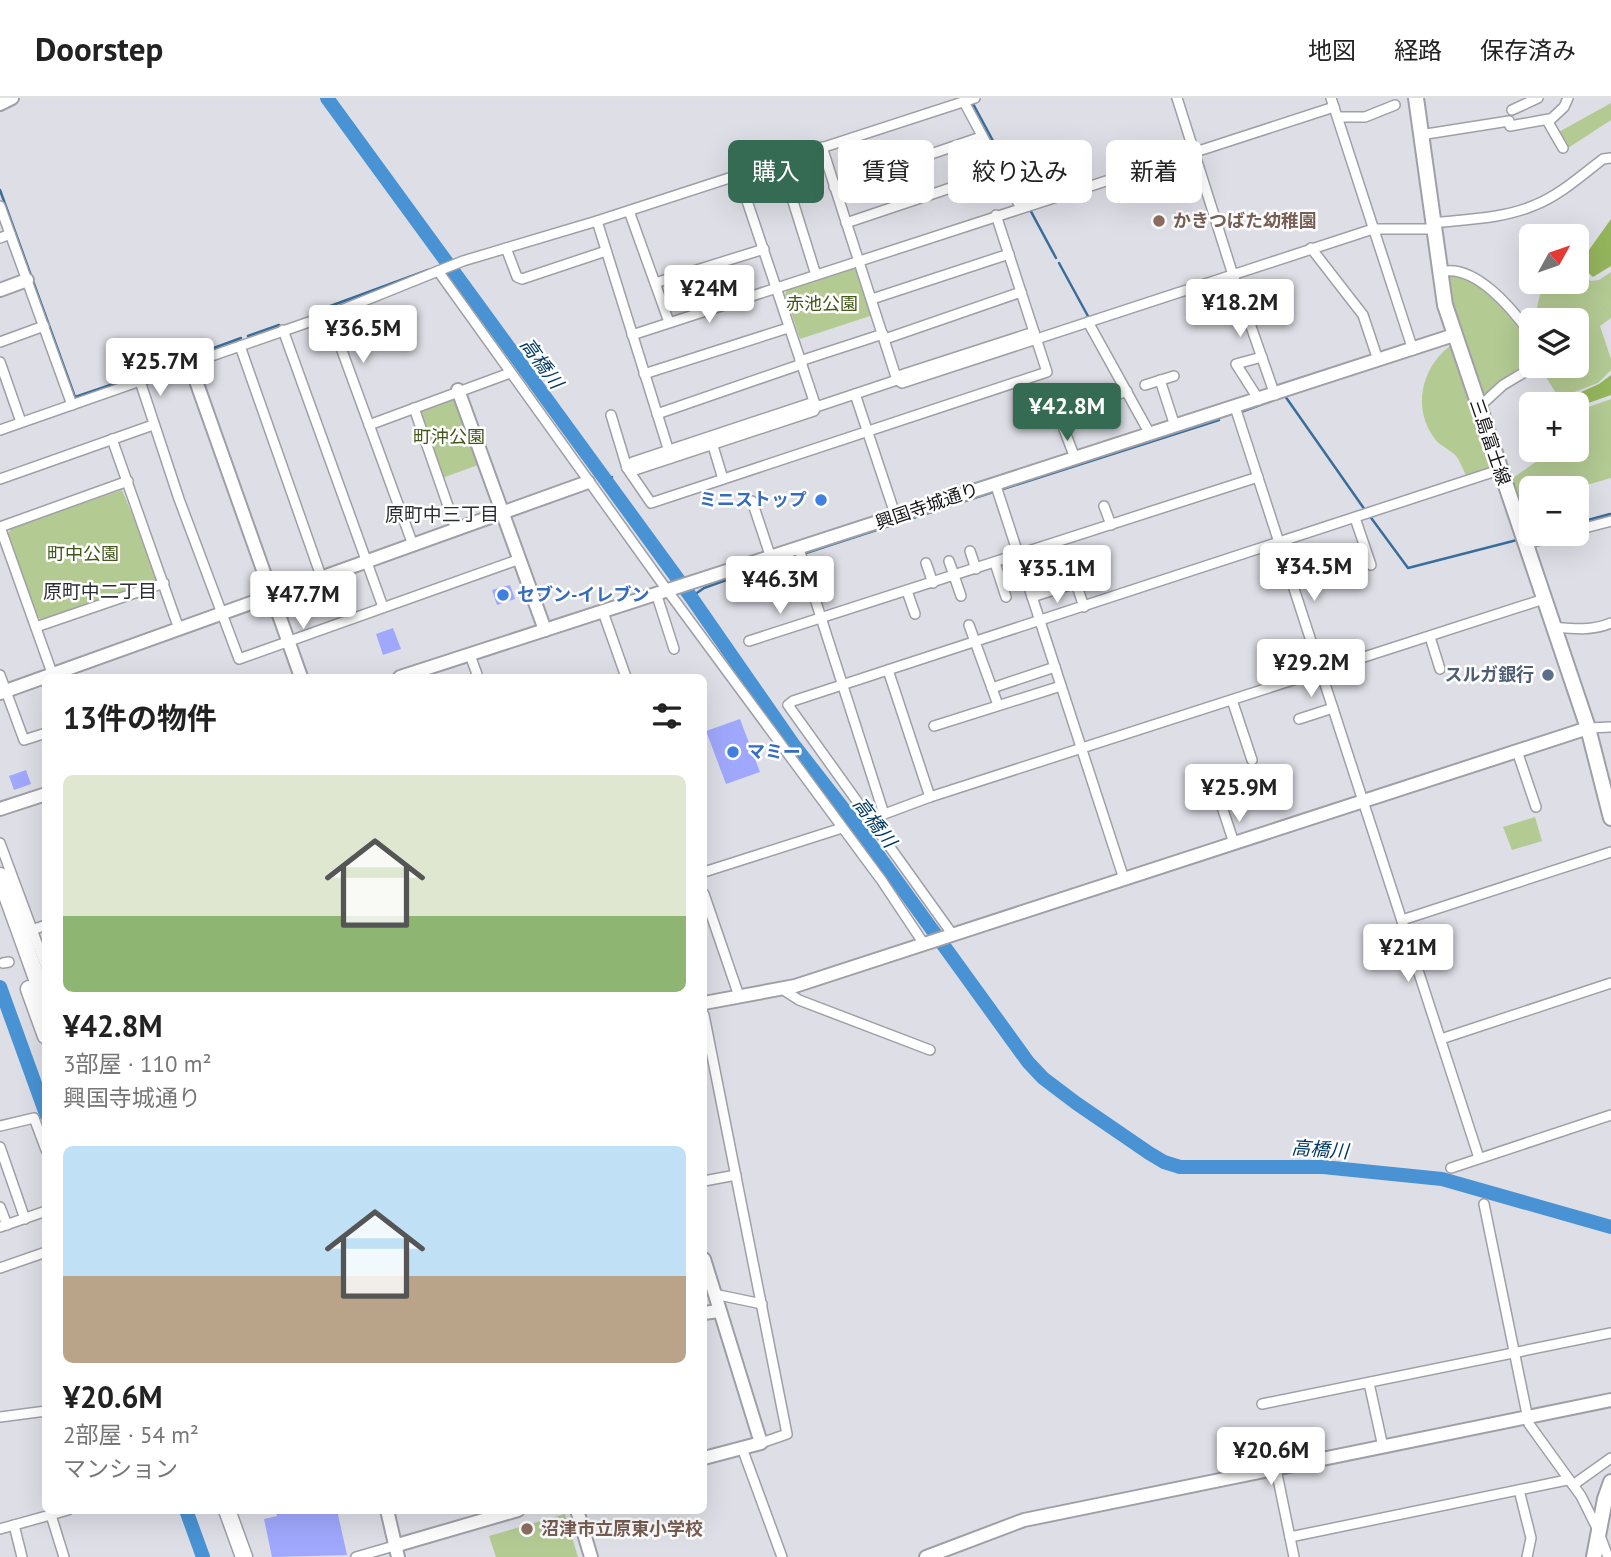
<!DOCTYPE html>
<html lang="ja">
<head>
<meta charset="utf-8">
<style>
	body { margin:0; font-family:"PT Sans","Noto Sans JP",sans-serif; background:#f2f2f2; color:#222; height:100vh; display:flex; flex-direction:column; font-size:26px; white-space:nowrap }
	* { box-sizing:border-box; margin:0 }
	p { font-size:23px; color:#767676 }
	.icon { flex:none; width:38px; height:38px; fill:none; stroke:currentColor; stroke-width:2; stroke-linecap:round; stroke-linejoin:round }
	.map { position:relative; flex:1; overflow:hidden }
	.details { position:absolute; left:42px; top:576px; width:665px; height:840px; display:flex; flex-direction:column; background:#fff; border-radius:10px; box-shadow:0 7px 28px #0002 }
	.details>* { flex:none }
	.hud { position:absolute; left:728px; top:42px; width:665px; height:63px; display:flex; gap:14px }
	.needle { width:46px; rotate:50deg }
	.tools { position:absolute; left:1519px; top:126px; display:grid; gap:14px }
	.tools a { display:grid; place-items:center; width:70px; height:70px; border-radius:10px; background:#fff; box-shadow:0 7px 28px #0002; font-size:35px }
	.price { position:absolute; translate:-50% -60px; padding:0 16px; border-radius:7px; background:#fff; color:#222; font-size:23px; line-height:46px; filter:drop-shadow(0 2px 4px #0008) }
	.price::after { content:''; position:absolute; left:50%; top:42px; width:21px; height:16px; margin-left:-10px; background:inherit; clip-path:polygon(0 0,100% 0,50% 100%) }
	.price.on { background:#356b52; color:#fff }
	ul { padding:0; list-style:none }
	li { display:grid; align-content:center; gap:14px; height:371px; padding:0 21px }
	li span { display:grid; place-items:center; height:217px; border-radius:10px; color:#555 }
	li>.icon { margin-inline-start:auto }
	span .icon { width:126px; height:126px; fill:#fffc; stroke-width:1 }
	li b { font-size:30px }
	h2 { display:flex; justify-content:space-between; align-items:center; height:84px; padding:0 21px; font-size:30px }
	.tag { padding:0 24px; border-radius:10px; background:#fff; box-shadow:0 7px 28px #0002; font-size:24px; line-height:63px }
	.tag.on { background:#356b52; color:#fff }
	header { display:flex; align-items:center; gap:42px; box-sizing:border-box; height:98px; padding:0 35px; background:#fff; border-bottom:2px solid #e0e0e0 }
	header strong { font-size:33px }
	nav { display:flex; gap:38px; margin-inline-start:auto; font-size:24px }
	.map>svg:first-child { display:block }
	.green { fill:#b3ca93 }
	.forest { fill:#94b55c }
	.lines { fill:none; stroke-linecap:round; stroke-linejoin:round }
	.stream { stroke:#396d9c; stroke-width:2.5 }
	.river { stroke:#4993d4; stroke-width:14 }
	.building { fill:#9fa8fd }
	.street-casing { stroke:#9fa0a7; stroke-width:12 }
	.secondary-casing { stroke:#9fa0a7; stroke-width:16 }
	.primary-casing { stroke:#9fa0a7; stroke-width:18 }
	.highway-casing { stroke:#9fa0a7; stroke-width:19 }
	.street { stroke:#fff; stroke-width:9 }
	.secondary { stroke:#fff; stroke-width:12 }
	.primary { stroke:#fff; stroke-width:14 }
	.highway { stroke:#fff; stroke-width:16 }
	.education-dot { fill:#8d6e63; stroke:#fff; stroke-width:2.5 }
	.shop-dot { fill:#3f7fe0; stroke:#fff; stroke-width:2.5 }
	.service-dot { fill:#5c6f8a; stroke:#fff; stroke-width:2.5 }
	.labels { text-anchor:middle; stroke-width:5; stroke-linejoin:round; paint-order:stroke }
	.education-label { font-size:18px; font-weight:bold; fill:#785e54; stroke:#fff; text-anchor:start }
	.park-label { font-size:18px; fill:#425819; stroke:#fff }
	.street-label { font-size:18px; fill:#151518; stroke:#fff }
	.shop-label { font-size:18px; font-weight:bold; fill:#366cbe; stroke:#fff; text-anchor:start }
	.service-label { font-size:18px; font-weight:bold; fill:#4e5e75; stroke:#fff; text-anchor:end }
	.water-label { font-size:19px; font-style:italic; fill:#003963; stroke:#fff }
	.neighbourhood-label { font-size:19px; fill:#2d2e34; stroke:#fff }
</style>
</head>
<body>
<header>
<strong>Doorstep</strong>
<nav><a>地図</a><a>経路</a><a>保存済み</a></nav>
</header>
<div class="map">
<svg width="1611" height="1459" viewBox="0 0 1611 1459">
	<rect width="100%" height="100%" fill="#dedfe6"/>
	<g class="green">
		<polygon points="1611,5 1611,22 1565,52 1557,35"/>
		<polygon points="853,169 858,170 873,217 800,241 785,196 789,189"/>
		<polygon points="1579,172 1591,183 1599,182 1611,174 1611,220 1600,228 1611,261 1611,272 1598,285 1559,300 1539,268 1577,268 1577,222 1534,222 1541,192 1557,184 1577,184"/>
		<polygon points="1457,174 1499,199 1527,228 1531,224 1531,266 1484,301 1479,300 1443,175"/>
		<path d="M1450,248L1453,249L1493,365C1488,373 1475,379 1466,377C1463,371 1460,363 1456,358C1450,351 1440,348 1435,341C1412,311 1421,270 1450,248Z"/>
		<polygon points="457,298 481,366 442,380 418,311"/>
		<polygon points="1611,301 1611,380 1576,390 1531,390 1531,402 1516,406 1509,383 1541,360 1544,352 1577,352 1577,313"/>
		<polygon points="122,392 158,478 156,483 42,522 38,519 8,435 13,429"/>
		<polygon points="1535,719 1542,743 1512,752 1503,729"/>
		<polygon points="565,1416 578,1459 496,1459 489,1438"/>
	</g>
	<g class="forest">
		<polygon points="1611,121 1611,168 1593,179 1586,173 1584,159"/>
		<polygon points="1611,277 1611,297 1577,309 1577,306 1554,306 1599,286"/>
	</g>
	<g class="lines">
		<g class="stream">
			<polyline points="971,2 1056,160"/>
			<polyline points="0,92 75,299 125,282"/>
			<polyline points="1059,165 1089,220"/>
			<polyline points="325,210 428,172"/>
			<polyline points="248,238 279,227"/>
			<polyline points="211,251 241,240"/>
			<polyline points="171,265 204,254"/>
			<polyline points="132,279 164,268"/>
			<polyline points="1241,314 1285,298 1365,412"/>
			<polyline points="605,384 612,379"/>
			<polyline points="1003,391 1219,322"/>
			<polyline points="1369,417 1408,470 1517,442"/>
			<polyline points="1577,425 1610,416"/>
			<polyline points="1530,438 1539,436"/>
			<polyline points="691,499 704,490 760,470 993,394"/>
		</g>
		<g class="river">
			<polyline points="327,0 691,499 793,646 860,732 1028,964 1043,980 1076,1005 1149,1055 1164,1064 1180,1069 1323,1069 1442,1081 1611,1129"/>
			<polyline points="0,889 46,1016"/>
			<polyline points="186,1412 203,1459"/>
		</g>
	</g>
	<g class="building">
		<polygon points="510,487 515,501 497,507 492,492"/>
		<polygon points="393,530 401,551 383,557 376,536"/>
		<polygon points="740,621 760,674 726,686 706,633"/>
		<polygon points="26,672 31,686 14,692 9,678"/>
		<polygon points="285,1412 337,1412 347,1457 272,1459 264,1421 277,1418 276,1414"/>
	</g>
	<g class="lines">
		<defs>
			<g id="street">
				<polyline points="1177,0 1233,177 1275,297"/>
				<polyline points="1331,0 1413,252"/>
				<polyline points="964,4 1021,110"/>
				<polyline points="1512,12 1538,0"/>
				<polyline points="1338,19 1365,19 1395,7"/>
				<polyline points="1420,37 1509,23 1510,28 1549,21"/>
				<polyline points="822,49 897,282"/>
				<polyline points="1563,50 1548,24 1564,9 1568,0"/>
				<polyline points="780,62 816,177"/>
				<polyline points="738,76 816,309"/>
				<polyline points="834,89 981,39"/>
				<polyline points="0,108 72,307"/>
				<polyline points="629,113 669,224"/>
				<polyline points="597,123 671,360"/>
				<polyline points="846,125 1001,73"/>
				<path d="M1432,125C1466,121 1503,121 1535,107C1560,97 1582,77 1603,61L1611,60"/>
				<polyline points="0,140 10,136"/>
				<polyline points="506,150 517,179 522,181 606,153"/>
				<polyline points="1311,150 1363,217 1378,262"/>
				<polyline points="438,173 667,492 882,783 924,846"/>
				<path d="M1440,174C1475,164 1514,213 1531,237"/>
				<polyline points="655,185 764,151"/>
				<polyline points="872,201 1009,156"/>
				<polyline points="329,217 413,447"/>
				<polyline points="1088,224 1150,336"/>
				<polyline points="283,232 383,509"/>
				<polyline points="632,237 1334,9"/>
				<polyline points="885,241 1021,194"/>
				<polyline points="0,244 44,228"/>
				<polyline points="240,248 322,481"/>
				<polyline points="800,263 883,236"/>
				<polyline points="0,264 21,324"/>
				<polyline points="644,276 788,230"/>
				<polyline points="897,282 902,285 1373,131 1433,131"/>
				<polyline points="1160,282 1175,328"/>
				<polyline points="140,283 179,401 239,561 520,461"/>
				<polyline points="1145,287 1174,278"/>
				<polyline points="855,296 896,419"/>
				<polyline points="1259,302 1236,266 1262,259"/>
				<polyline points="1093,306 1127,293"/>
				<polyline points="1235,309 1479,1060"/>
				<polyline points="1479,309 1503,287 1535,268"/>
				<polyline points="414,310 456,431"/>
				<polyline points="657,316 802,266"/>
				<polyline points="611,317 627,370 651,405 1047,274 996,117"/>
				<polyline points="1062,326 1075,360"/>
				<polyline points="369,327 510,275"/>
				<polyline points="0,332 329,217 463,163 597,123 975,0"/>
				<polyline points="112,341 179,531"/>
				<polyline points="713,348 723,381"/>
				<polyline points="627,370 635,372 814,313 816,309 897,282 901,277 1034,234"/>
				<polyline points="627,370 633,364 814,304"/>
				<polyline points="0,381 153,327"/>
				<polyline points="995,385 1124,781"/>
				<polyline points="752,403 771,460"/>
				<polyline points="1104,408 1111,427"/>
				<polyline points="1355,420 1371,467"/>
				<polyline points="0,429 52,575"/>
				<polyline points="0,429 128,383"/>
				<polyline points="1577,432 1611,423"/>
				<polyline points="1526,446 1564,436"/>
				<polyline points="799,451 884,716"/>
				<polyline points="970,453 976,471"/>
				<polyline points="949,463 961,498"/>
				<polyline points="926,465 933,485"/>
				<polyline points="995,465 1006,499"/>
				<polyline points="907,493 915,516"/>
				<polyline points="656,495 674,551"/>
				<polyline points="1032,499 1076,485 1084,509"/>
				<polyline points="603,514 626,579"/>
				<polyline points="969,527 998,607"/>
				<polyline points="36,529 164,485"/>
				<path d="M1554,529C1574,531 1592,533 1611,525"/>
				<polyline points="1430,539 1440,571"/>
				<polyline points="749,543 1258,379"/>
				<polyline points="470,557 478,579"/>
				<polyline points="888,572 930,699"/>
				<polyline points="0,577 24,642 46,635"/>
				<polyline points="992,590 1055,569"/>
				<polyline points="1232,602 1252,662"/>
				<polyline points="1299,621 1333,610"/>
				<polyline points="934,628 1061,588"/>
				<polyline points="1588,630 1611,629"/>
				<polyline points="1517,653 1536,709"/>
				<polyline points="1218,697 1234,745"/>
				<polyline points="871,721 930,699 1544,501"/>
				<polyline points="0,745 46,869"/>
				<polyline points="704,774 842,730"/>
				<polyline points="704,796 739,898"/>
				<polyline points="1402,822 1611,754"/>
				<polyline points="32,832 46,827"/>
				<polyline points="953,837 788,607 793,603 1499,372"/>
				<polyline points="3,865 9,864"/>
				<polyline points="782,891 799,902 930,952"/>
				<polyline points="704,917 787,1336 761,1345"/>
				<polyline points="1441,941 1611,885"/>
				<polyline points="0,1028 34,1020 46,1052"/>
				<polyline points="0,1049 25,1121"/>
				<polyline points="1451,1070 1611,1017"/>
				<polyline points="704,1083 736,1077"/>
				<polyline points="1484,1106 1529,1326 1581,1398 1598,1432 1608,1459"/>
				<polyline points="0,1109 7,1127"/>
				<polyline points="0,1129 46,1113"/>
				<polyline points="0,1170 46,1154"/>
				<polyline points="714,1196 762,1206"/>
				<polyline points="1369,1285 1383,1349"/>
				<polyline points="1262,1306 1611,1235"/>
				<polyline points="0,1319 46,1313"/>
				<polyline points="742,1350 782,1459"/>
				<polyline points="1276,1371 1294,1459"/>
				<polyline points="1573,1387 1611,1360"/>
				<polyline points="1519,1392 1531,1440 1527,1459"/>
				<polyline points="51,1417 64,1459"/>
				<polyline points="14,1427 22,1459"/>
				<polyline points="0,1431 68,1412"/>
				<polyline points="1290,1439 1567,1382"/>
				<polyline points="356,1459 394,1448"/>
			</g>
			<g id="secondary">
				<polyline points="0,6 12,0"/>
				<polyline points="0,192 27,182"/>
				<polyline points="190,266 301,579"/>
				<polyline points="458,292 545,532"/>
				<polyline points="400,579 1454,237"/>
				<polyline points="0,595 588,384"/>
				<polyline points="0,711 46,696"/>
				<polyline points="704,905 795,888 1588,630"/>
				<polyline points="704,1161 761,1345 704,1360"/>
				<polyline points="704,1215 719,1213"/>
				<polyline points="387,1412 398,1459"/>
				<polyline points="577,1412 591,1459"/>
				<polyline points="394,1448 518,1412"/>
				<polyline points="926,1459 1024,1422 1611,1302"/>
			</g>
			<g id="primary">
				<polyline points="1416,0 1445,207 1588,630 1611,720"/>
				<polyline points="1594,1459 1605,1401 1611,1384"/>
			</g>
			<g id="highway">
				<polyline points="0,778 46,906"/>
				<polyline points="29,891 46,938"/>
				<polyline points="227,1412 244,1459"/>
			</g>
		</defs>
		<use href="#street" class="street-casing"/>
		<use href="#secondary" class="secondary-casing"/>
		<use href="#primary" class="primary-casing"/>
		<use href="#highway" class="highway-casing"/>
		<use href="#street" class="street"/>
		<use href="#secondary" class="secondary"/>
		<use href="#primary" class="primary"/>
		<use href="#highway" class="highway"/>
	</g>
	<g class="education-dot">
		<circle cx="1159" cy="123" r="7"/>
		<circle cx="527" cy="1431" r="7"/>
	</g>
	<g class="shop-dot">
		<circle cx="821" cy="402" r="7"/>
		<circle cx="503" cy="497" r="7"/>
		<circle cx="733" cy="654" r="7"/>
	</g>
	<circle class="service-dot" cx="1548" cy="577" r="7"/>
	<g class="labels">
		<g class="education-label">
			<text x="1173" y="129">かきつばた幼稚園</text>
			<text x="541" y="1437">沼津市立原東小学校</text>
		</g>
		<g class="park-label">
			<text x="822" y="212">赤池公園</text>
			<text x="449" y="345">町沖公園</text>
			<text x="83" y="462">町中公園</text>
		</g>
		<g class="street-label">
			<text transform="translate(1490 344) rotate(71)" y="6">三島富士線</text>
			<text transform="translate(927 408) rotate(-19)" y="6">興国寺城通り</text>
		</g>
		<g class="shop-label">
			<text x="807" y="408" text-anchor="end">ミニストップ</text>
			<text x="517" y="503">セブン-イレブン</text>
			<text x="747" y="660">マミー</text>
		</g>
		<g class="service-label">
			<text x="1534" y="583">スルガ銀行</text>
		</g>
		<g class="water-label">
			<text transform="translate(542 265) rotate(54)" y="7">高橋川</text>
			<text transform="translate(875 724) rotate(53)" y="7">高橋川</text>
			<text transform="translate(1320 1051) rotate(4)" y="7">高橋川</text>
		</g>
		<g class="neighbourhood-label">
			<text x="442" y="423">原町中三丁目</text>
			<text x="100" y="500">原町中二丁目</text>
		</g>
	</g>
</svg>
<div class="tools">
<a><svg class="needle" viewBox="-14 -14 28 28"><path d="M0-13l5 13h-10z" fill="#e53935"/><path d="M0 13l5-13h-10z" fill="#767676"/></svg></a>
<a><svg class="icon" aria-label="layers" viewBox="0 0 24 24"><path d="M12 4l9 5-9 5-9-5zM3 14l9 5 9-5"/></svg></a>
<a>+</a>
<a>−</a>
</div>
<b class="price" style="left:709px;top:227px">¥24M</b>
<b class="price" style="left:1240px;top:241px">¥18.2M</b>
<b class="price" style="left:363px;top:267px">¥36.5M</b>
<b class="price" style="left:160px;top:300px">¥25.7M</b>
<b class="price on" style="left:1067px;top:345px">¥42.8M</b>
<b class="price" style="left:1314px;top:505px">¥34.5M</b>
<b class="price" style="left:1057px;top:507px">¥35.1M</b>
<b class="price" style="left:780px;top:518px">¥46.3M</b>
<b class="price" style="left:303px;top:533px">¥47.7M</b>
<b class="price" style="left:1311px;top:601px">¥29.2M</b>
<b class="price" style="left:1239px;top:726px">¥25.9M</b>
<b class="price" style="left:1408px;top:886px">¥21M</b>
<b class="price" style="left:1271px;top:1389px">¥20.6M</b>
<div class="hud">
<a class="tag on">購入</a>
<a class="tag">賃貸</a>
<a class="tag">絞り込み</a>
<a class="tag">新着</a>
</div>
<section class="details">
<h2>13件の物件<svg class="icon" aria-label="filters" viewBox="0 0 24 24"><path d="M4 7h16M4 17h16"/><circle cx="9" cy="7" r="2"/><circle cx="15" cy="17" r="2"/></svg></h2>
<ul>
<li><span style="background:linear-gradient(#dfe7d0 65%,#8fb573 0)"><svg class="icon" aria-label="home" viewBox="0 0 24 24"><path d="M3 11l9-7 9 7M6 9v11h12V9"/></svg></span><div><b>¥42.8M</b><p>3部屋 · 110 m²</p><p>興国寺城通り</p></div></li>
<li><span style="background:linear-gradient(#bfe0f5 60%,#b9a48a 0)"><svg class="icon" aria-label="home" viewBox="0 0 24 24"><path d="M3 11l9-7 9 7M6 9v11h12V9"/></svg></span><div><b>¥20.6M</b><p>2部屋 · 54 m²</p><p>マンション</p></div></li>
</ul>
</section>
</div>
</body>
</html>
